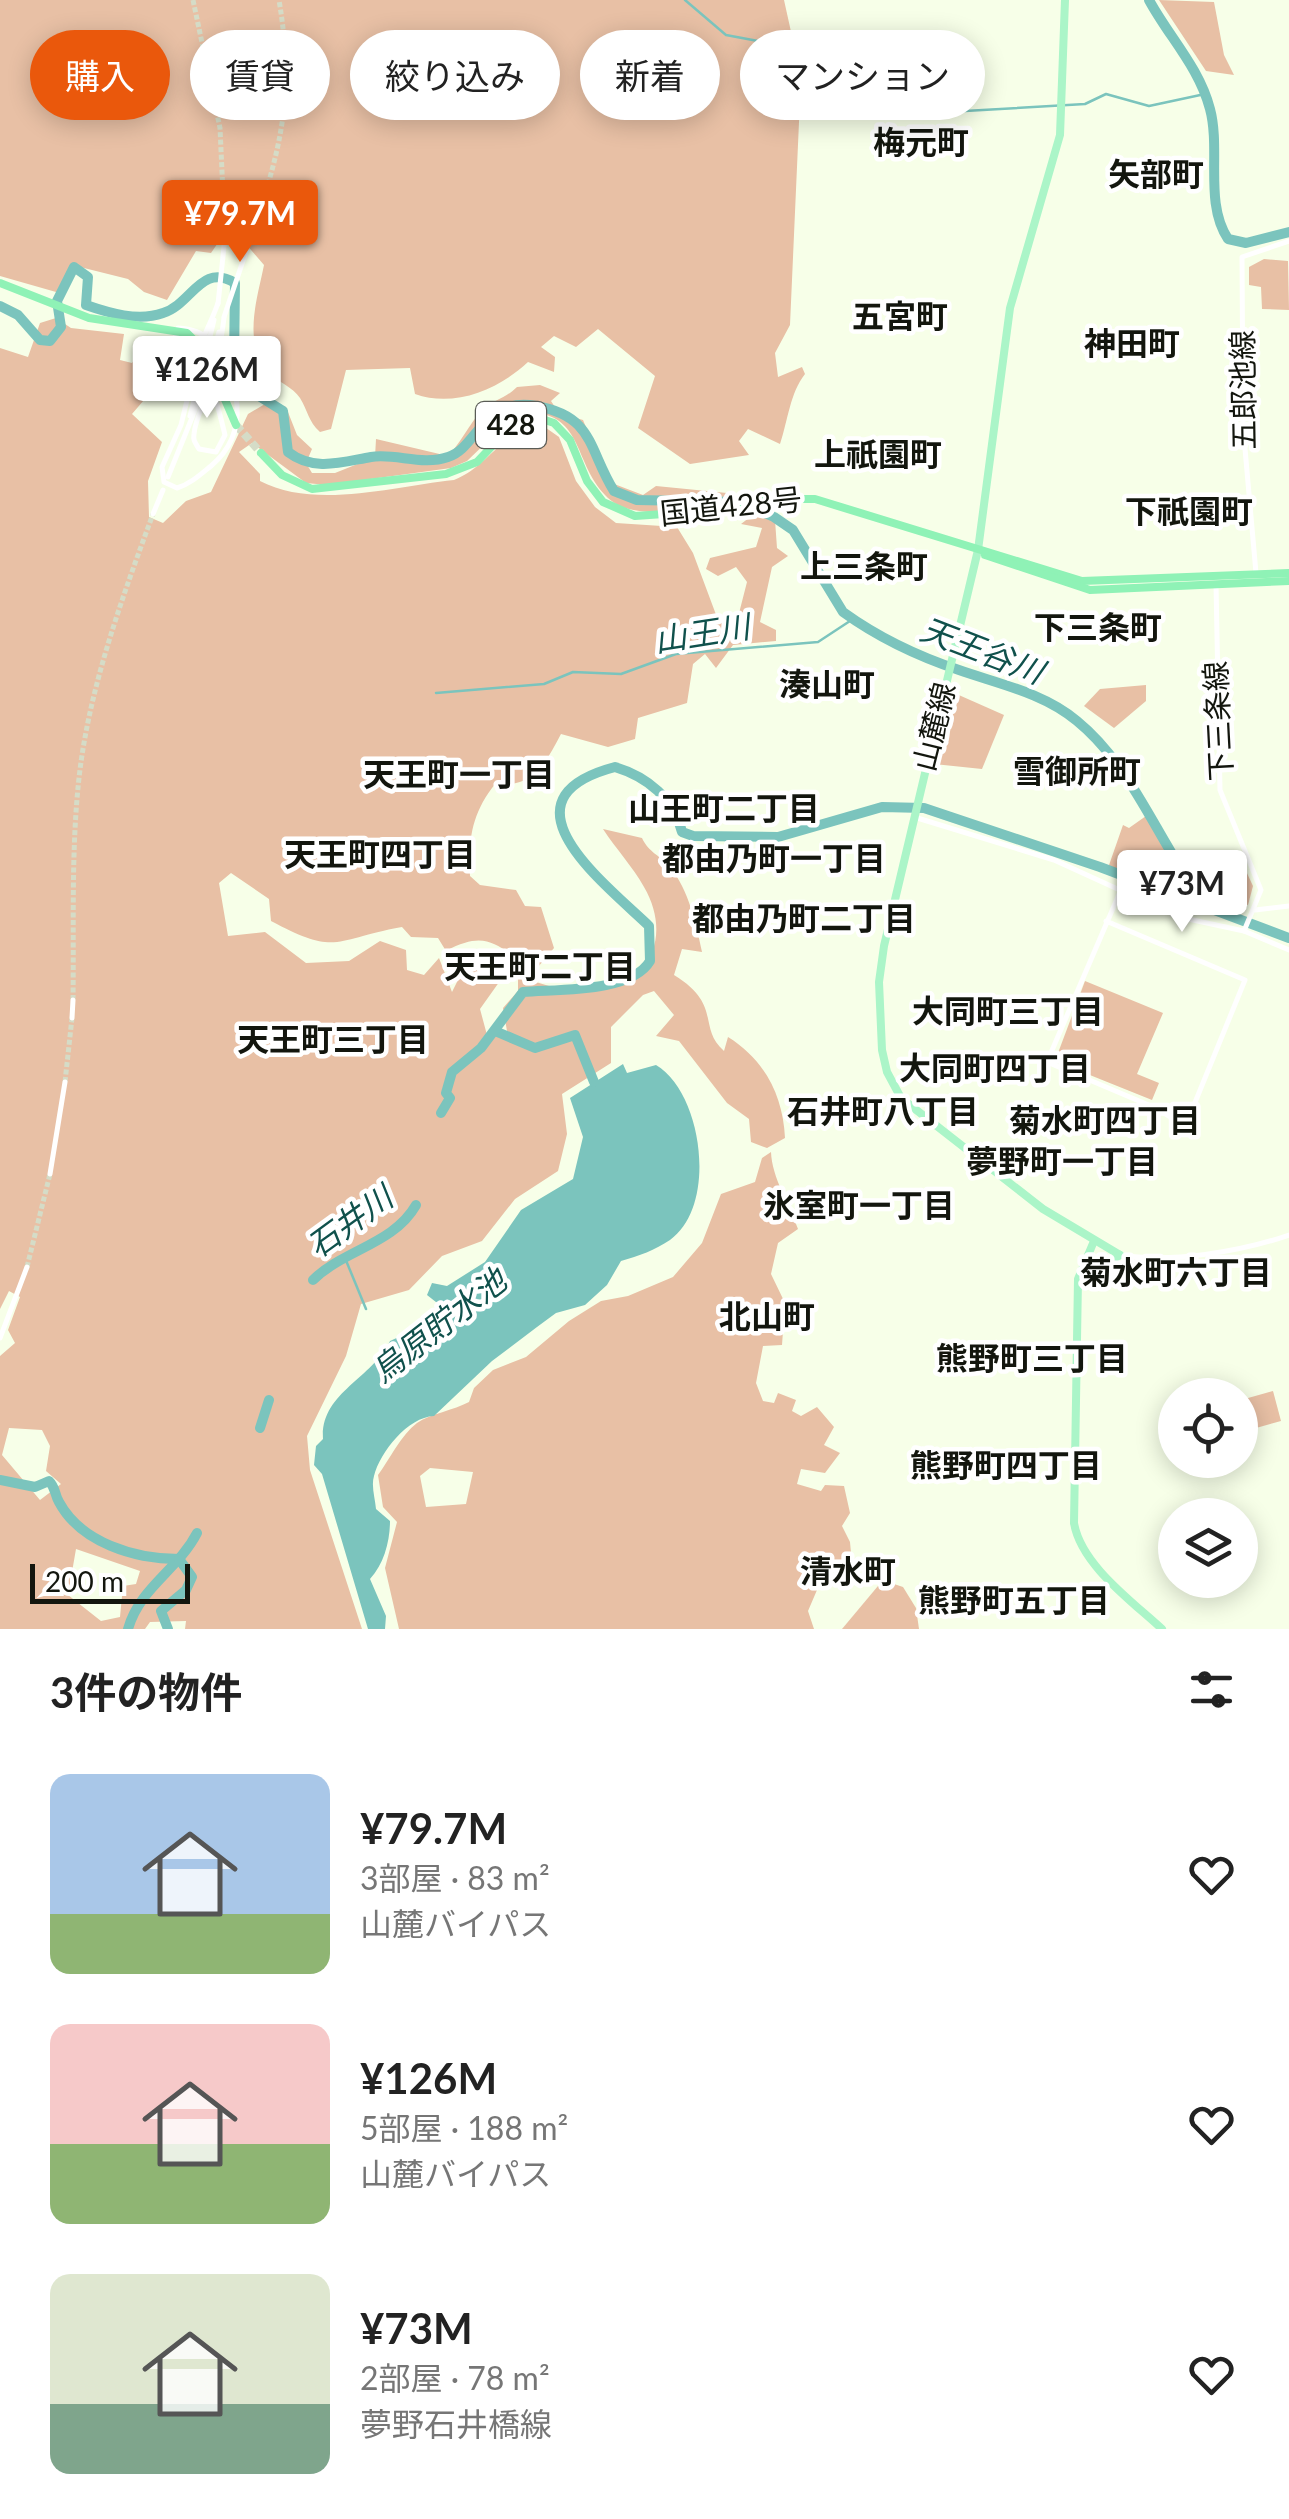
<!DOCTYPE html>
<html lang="ja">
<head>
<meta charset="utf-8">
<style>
	body { margin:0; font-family:Lato,"Noto Sans JP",sans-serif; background:#f6f6f6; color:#222; height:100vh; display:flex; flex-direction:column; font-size:38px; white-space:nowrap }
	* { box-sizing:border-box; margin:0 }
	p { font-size:32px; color:#767676 }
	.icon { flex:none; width:55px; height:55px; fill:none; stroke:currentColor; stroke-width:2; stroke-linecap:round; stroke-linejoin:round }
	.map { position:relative; height:1629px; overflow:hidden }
	.panel { display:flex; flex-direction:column; background:#fff; flex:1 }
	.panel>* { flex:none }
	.hud { position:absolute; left:30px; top:30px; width:1230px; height:90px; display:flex; gap:20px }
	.buttons { position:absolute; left:1158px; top:1378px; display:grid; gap:20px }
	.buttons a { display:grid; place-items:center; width:100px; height:100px; border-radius:50%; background:#fff; box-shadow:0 5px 25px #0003; font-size:50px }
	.scale { position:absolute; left:30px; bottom:25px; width:160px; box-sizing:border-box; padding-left:10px; border:5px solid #13160e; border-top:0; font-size:28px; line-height:35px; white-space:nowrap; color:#13160e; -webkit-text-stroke:8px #fff; paint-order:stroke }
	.price { position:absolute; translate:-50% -85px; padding:0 22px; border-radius:10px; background:#fff; color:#222; font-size:32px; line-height:65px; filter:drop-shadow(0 2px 5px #0008) }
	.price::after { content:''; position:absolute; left:50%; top:60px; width:30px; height:22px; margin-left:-15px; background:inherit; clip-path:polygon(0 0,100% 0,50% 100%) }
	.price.selected { background:#ea580c; color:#fff }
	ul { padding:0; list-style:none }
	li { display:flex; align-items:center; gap:30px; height:250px; padding:0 50px }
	li span { display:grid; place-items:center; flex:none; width:280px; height:200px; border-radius:20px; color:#555 }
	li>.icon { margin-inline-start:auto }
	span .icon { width:120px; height:120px; fill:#fffc; stroke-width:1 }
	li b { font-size:42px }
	h2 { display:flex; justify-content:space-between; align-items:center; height:120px; padding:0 50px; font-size:42px }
	.tag { padding:0 35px; border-radius:45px; background:#fff; box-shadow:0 5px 25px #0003; font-size:35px; line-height:90px }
	.tag.selected { background:#ea580c; color:#fff }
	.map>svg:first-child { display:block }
	.green { fill:#e8c0a5; fill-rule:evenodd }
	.water { fill:#7bc4bd }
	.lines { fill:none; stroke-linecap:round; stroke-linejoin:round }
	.stream { stroke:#7bc4bd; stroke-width:2.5 }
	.river { stroke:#7bc4bd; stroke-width:10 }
	.tertiary-tunnel { stroke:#d5dcc7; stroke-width:5; stroke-dasharray:5 2.5; stroke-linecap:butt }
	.trunk-tunnel { stroke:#d5dcc7; stroke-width:8; stroke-dasharray:8 4; stroke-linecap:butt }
	.tertiary { stroke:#fff; stroke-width:5 }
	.primary { stroke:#abf5c8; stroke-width:8 }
	.trunk { stroke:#8ff2b6; stroke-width:8 }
	.labels { text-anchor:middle; stroke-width:9; stroke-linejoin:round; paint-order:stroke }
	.shield { fill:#fff; stroke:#5a5c56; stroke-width:2.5 }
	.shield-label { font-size:28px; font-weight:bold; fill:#13160e }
	.street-label { font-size:30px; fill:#13160e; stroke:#fff }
	.neighbourhood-label { font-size:32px; font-weight:bold; fill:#13160e; stroke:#fff }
	.water-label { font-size:32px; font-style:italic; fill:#10514c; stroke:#fff }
</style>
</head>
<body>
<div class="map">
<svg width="1289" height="1629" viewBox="0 0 1289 1629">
	<rect width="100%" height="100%" fill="#f7ffe8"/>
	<g class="green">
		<path d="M0,0H784L801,77L790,325L775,353L778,377L802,367L805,374C790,393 788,420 780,444L748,429L739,441L749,455L690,464L638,428L655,376L598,329L576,347L554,336L541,347L555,357L554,372L528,362C498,390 454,408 415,394L410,368L346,370L331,429L320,432C308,421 308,411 300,398C293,387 278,382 269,373C242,343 257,300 264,265L239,236L224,234L211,253L196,251L167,300L144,292L128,279L80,267L63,294L0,276Z"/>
		<polygon points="1159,0 1214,2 1224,55 1234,75 1206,71"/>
		<polygon points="1264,259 1288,261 1289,310 1262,309 1261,287 1249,285 1249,267"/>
		<path d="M56,318L71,328L124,334L120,360L132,363L145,344L165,342L150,393L132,414L162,442L148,481L149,517L163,523L186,501L211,492L248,414L270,401L286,407L297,435L312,449L306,463L312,473H335L375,457L376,439L448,456C460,444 474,417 483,409C494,400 506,398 517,387L540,385L560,393L551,401L559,413L583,420L609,482L643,495L656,486L737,494C705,508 632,526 605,495C571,459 585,409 518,412L467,461L451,468L327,485L306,483L252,443L239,452L260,474V481C315,510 395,486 454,480C490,465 499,434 539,423L559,437L576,481L595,507L616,523L677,527L693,553L718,620L737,621L747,582L736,567L718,576L706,569L710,558L756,547L762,528L741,524L754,514L767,513L775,520L777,548L788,556L772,567L760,622L776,630V641L733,645L716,668L705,654L693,664L687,703L638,718L635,739L608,747L561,734C545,764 534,788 495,784C472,813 468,839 470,876L480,885L516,890L525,906L541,907L554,948L538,967C496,952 493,926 446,951L438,938L411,937L402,927C334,939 338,957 271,921L269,899L231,873L219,883L228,936L265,932L306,963L349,961L380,941L406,950L407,970L424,975L439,958L452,992L468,960L478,951L507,971L480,1009L487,1035L507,1031L503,1008L518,991V976C542,984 569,994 594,991C651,985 672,935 644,887C633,867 616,849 603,829L642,838C649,853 660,855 670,867C689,891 696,923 702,952L682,949L674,975C723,1005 697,1027 724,1051L728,1037C765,1060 783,1096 785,1138L767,1148L751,1142L749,1119L727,1103L679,1041L656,1036L674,1015L654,991L643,995L611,1027V1063L562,1094L567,1134L558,1171L515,1199L482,1241L442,1256L409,1290L361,1304L346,1356L307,1436L310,1470L362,1629H185L186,1621L150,1622L145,1629H0V1356L15,1343L8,1330L20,1297L9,1291L0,1309V348L28,357L40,323ZM9,1428L42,1430L50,1446L46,1471L61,1484L40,1500L2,1455ZM76,1549L140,1571L136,1584L123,1586L120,1617L101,1621L68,1595Z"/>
		<polygon points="1146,685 1146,701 1114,728 1084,706 1100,689"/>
		<polygon points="952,692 1004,715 982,769 934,764"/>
		<polygon points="1146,816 1200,900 1108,868 1123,825 1129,828"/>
		<path d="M1204,859L1245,869L1253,886L1248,905C1222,899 1212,884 1201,862Z"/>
		<polygon points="1085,981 1163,1013 1137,1074 1159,1083 1152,1100 1055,1061"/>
		<path d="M771,1152C772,1178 789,1203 798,1229L778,1243L771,1274L785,1303L782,1345L763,1346L756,1383L763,1401L774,1403L778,1393L796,1400L792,1411L801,1416L817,1407L834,1427L824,1445L840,1453L825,1473L801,1469L797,1484L821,1491L825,1485L844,1486L850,1513L842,1526L850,1542L852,1564H828L816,1572L817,1590L808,1611L814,1629H399L385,1568L397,1522L383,1507L378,1475C390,1459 401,1435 417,1423C430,1414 454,1410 469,1402L474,1388L493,1370L526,1357L569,1321L601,1301L628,1296L673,1277L702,1243L721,1194L755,1182L762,1158ZM430,1468L473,1472L466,1504L426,1507L420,1476Z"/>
		<polygon points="1273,1391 1281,1421 1249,1430 1241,1400"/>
		<polygon points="888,1582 903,1587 916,1608 919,1629 842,1629 878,1586"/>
	</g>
	<path class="water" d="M623,1064L627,1073L656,1065C703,1093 718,1206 670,1240C655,1250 639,1256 621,1261L607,1285L585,1305L556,1313L537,1327L492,1361L434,1416C408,1417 380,1452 374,1476C371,1486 375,1498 376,1509L390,1521C390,1541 384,1564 370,1579L386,1616L385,1629H368L322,1474L314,1465L316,1446L323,1439C320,1393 372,1379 390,1341L436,1320L441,1306L427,1295L432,1283L447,1286L485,1262L521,1210L573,1179L583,1137L570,1098Z"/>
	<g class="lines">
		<g class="stream">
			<polyline points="685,0 726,35 758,41 805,70 868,61 882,71 894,90 907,97 932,99 965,111 1085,104 1106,94 1149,106 1205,94"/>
			<polyline points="436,693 544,684 573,672 621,674 676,654 818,642 853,619"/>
			<polyline points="345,1258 366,1309"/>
		</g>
		<g class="river">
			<path d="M1149,0C1169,37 1199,67 1210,109C1221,150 1204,203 1228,239L1246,243L1289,232"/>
			<path d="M0,306L18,315L40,340L50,341L61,327L57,301L74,267L88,277L86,305C109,313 138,322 163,313C192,304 201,262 235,283L234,362L251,391L283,411L288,452C314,472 342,462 371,457C396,453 422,466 448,457C465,452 474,432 487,421C503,407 516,402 536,406C594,416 588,449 614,491L637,500L740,502L774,517L793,530L843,612C879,638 917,656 959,670C999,684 1044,693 1077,721C1137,770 1160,850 1209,907"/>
			<polyline points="495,1031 535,1048 575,1035 594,1082"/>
			<path d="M441,1113L450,1098L446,1093L452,1072L481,1048L523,992C557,989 631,993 650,961L649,926C603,882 494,799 615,767C648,777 674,799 682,832L693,836L778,837L882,807L924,808L1100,867L1289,938"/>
			<path d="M313,1280C343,1250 394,1244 416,1205"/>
			<polyline points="260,1428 269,1400"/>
			<path d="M0,1480L35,1487L49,1481C56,1488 54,1493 59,1502C81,1543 135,1559 179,1559"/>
			<path d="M128,1629C140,1587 178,1570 197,1533"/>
			<polyline points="168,1629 161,1611 186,1590 192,1577 179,1559"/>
		</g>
		<g class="tertiary-tunnel">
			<polyline points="193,0 220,128 225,237"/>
			<path d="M247,249C279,155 296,101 279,0"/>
			<path d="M73,1000C74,926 71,851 79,778C89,688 122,598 153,514"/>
			<polyline points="65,1082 72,1018"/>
			<polyline points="27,1267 50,1174"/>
		</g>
		<polyline class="trunk-tunnel" points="236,425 261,453"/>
		<g class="tertiary">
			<polyline points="218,304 225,237"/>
			<polyline points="224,317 247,249"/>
			<path d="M178,328C192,329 202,332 212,342C239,382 252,431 211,466C200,475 190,484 177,488L164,482L162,467L181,425L200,347C205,332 213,318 218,303"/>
			<path d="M174,333C205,350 217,402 225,435L216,452L199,449C195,442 193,441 194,434C195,419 205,402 209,388C217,365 221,342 224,318"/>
			<polyline points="206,353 214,320"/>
			<polyline points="190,416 202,368"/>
			<polyline points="168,477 202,393 219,332"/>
			<polyline points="153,514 163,490"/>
			<polyline points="1256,573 1243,426 1242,257 1289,241"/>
			<polyline points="1216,584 1220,790 1261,890 1244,931"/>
			<polyline points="914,817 1054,860 1179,917 1244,931 1289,950"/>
			<polyline points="1255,910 1289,906"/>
			<polyline points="1106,921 1245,980 1185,1127 1158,1109 1047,1062 1120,892"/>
			<polyline points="72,1018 73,1000"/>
			<polyline points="50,1174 65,1082"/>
			<path d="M1120,1255C1171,1263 1240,1252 1289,1235"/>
			<polyline points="0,1338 27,1267"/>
		</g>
		<g class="primary">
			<polyline points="1065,0 1060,135 1010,308 978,550 884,946 879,982 882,1050 887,1072 901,1098 1043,1209 1120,1255"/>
			<path d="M1094,1241L1078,1279L1074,1523C1081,1565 1133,1602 1162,1629"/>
			<polyline points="1080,1286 1093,1271 1120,1255"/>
		</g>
		<g class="trunk">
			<polyline points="0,283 89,318 187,333 203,349 236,425"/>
			<polyline points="261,453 282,475 312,489 446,474 477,462 514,423 539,418 554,423 570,440 587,481 603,502 635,516 736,509 762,499 815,499 1082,581 1289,573"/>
			<polyline points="985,555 1090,590 1289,581"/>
		</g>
	</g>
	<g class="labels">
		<rect class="shield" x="476" y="402" width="70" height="46" rx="8"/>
		<g class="shield-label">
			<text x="511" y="435">428</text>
		</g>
		<g class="street-label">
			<text transform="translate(1244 390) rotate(-91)" y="10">五郎池線</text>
			<text transform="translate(731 507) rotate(-6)" y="10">国道428号</text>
			<text transform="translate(1219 721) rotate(-93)" y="10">下三条線</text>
			<text transform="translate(935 727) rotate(-76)" y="10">山麓線</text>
		</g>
		<g class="neighbourhood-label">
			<text x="921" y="154">梅元町</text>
			<text x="1156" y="186">矢部町</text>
			<text x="900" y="328">五宮町</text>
			<text x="1132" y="355">神田町</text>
			<text x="878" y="466">上祇園町</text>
			<text x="1189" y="523">下祇園町</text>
			<text x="864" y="578">上三条町</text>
			<text x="1098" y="639">下三条町</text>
			<text x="827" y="696">湊山町</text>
			<text x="1077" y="783">雪御所町</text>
			<text x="459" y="786">天王町一丁目</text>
			<text x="724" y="820">山王町二丁目</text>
			<text x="380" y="866">天王町四丁目</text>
			<text x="774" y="870">都由乃町一丁目</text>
			<text x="804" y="930">都由乃町二丁目</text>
			<text x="540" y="978">天王町二丁目</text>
			<text x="1008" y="1023">大同町三丁目</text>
			<text x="333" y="1051">天王町三丁目</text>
			<text x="995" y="1080">大同町四丁目</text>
			<text x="883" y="1123">石井町八丁目</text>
			<text x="1105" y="1132">菊水町四丁目</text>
			<text x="1062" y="1173">夢野町一丁目</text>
			<text x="859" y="1217">氷室町一丁目</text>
			<text x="1176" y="1284">菊水町六丁目</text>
			<text x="767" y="1328">北山町</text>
			<text x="1032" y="1370">熊野町三丁目</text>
			<text x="1006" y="1477">熊野町四丁目</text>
			<text x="848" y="1583">清水町</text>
			<text x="1014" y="1612">熊野町五丁目</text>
		</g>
		<g class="water-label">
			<text transform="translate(702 634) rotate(-9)" y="11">山王川</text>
			<text transform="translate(982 651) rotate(21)" y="11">天王谷川</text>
			<text transform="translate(350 1222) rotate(-36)" y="11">石井川</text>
			<text transform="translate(439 1326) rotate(-38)" y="11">烏原貯水池</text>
		</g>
	</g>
</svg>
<div class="buttons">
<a><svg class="icon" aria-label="locate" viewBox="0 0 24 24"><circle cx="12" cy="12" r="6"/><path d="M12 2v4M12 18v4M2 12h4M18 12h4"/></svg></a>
<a><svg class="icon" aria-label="layers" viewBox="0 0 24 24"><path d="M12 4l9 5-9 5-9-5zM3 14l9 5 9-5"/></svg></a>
</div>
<div class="scale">200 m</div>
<b class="price selected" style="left:240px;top:265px">¥79.7M</b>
<b class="price" style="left:207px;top:421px">¥126M</b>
<b class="price" style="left:1182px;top:935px">¥73M</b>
<div class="hud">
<a class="tag selected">購入</a>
<a class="tag">賃貸</a>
<a class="tag">絞り込み</a>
<a class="tag">新着</a>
<a class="tag">マンション</a>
</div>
</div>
<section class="panel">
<h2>3件の物件<svg class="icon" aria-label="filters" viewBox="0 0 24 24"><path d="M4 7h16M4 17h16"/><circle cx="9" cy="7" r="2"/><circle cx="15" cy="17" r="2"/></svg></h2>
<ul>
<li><span style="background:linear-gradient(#a9c7e8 70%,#8fb573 0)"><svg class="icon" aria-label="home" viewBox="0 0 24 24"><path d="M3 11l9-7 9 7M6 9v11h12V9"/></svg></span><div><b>¥79.7M</b><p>3部屋 · 83 m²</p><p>山麓バイパス</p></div><svg class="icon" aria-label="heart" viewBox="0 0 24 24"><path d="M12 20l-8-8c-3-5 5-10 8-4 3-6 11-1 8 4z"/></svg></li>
<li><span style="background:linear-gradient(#f6c9c9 60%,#8fb573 0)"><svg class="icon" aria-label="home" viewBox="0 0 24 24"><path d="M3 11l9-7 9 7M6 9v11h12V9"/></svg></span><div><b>¥126M</b><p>5部屋 · 188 m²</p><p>山麓バイパス</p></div><svg class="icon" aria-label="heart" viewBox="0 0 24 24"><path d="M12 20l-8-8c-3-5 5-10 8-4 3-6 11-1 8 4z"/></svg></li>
<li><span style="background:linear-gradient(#dfe7d0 65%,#7fa58c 0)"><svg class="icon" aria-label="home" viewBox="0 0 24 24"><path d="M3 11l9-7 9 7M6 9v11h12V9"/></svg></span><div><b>¥73M</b><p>2部屋 · 78 m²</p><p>夢野石井橋線</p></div><svg class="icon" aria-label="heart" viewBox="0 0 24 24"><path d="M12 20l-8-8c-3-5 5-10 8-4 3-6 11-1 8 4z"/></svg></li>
</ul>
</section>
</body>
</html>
